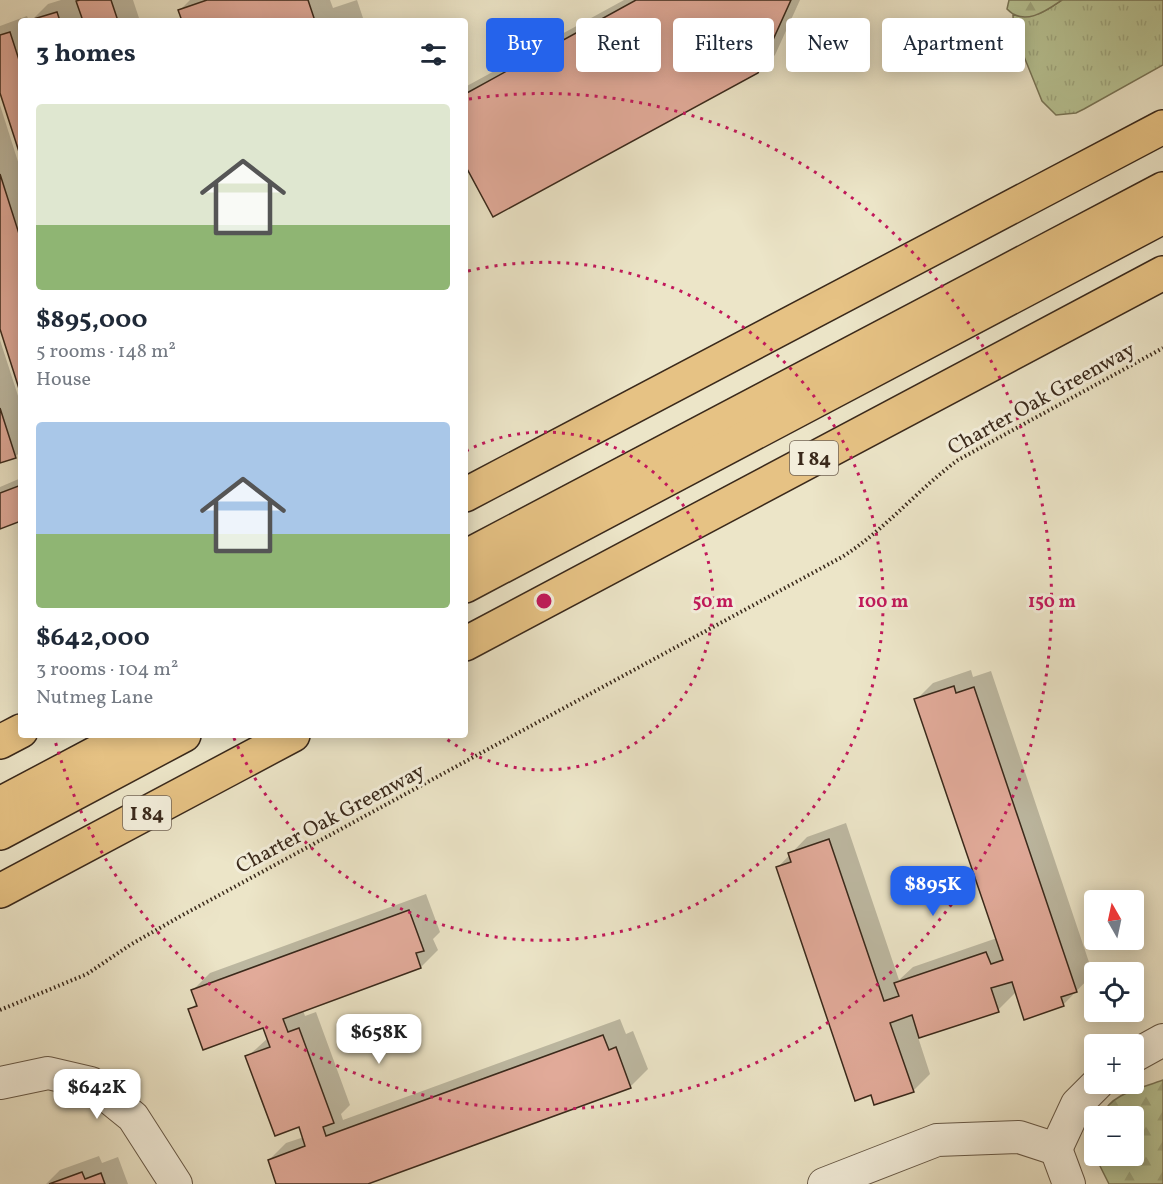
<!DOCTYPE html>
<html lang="en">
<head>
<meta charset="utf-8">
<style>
	body { margin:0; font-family:Vollkorn,serif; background:#f6f6f7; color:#1f2937; height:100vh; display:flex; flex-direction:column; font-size:22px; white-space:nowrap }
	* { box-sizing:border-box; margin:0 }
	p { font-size:20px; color:#747a83 }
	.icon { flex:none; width:33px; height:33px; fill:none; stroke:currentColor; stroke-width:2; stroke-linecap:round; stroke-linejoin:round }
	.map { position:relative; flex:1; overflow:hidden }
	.details { position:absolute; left:18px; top:18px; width:450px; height:720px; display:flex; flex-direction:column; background:#fff; border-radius:6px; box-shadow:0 3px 15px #0003 }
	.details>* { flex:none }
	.guide { position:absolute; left:486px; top:18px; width:570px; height:54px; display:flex; gap:12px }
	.needle { width:39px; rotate:351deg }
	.buttons { position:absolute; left:1084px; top:890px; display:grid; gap:12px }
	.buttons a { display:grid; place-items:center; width:60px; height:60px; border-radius:6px; background:#fff; box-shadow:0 3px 15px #0003; font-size:30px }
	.price { position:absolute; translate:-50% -51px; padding:0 14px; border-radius:12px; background:#fff; color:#222; font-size:20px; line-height:39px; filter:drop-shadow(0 2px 3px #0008) }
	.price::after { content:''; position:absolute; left:50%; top:36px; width:18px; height:14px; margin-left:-9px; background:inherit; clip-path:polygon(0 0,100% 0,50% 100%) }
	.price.selected { background:#2563eb; color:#fff }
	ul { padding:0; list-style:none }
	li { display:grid; align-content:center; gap:12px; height:318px; padding:0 18px }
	li span { display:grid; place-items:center; height:186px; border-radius:6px; color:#555 }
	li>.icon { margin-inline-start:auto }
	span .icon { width:108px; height:108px; fill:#fffc; stroke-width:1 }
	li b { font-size:26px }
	h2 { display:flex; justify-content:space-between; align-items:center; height:72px; padding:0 18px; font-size:26px }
	.chip { padding:0 21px; border-radius:6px; background:#fff; box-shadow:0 3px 15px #0003; font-size:21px; line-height:54px }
	.chip.selected { background:#2563eb; color:#fff }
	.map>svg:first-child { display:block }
	.grass { fill:url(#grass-tufts); stroke:#797658; stroke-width:1.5 }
	.forest { fill:url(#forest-firs); stroke:#797658; stroke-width:1.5 }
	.shadow { fill:#0003 }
	.building { fill:#e1aa99; stroke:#3a291b; stroke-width:1.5 }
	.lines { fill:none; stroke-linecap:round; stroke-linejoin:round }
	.minor-casing { stroke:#665846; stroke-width:34 }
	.highway-casing { stroke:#3a291b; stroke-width:36 }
	.path { stroke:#3a291b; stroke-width:4; stroke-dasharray:1.5 3; stroke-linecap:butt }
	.minor { stroke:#f3eedb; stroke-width:32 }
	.highway { stroke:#e6c284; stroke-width:33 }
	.ring { fill:none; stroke:#c2185b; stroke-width:3; stroke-dasharray:3 6 }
	.labels { text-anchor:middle; stroke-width:6; stroke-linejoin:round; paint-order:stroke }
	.shield { fill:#f3eedb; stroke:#726455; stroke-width:1.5 }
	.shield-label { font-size:20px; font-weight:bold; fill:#3a291b }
	.street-label { font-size:21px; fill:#3a291b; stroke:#f3eedb }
	.centre { fill:#c2185b; stroke:#f3eedb; stroke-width:3 }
	.ring-label { font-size:18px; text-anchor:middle; font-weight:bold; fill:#c2185b; stroke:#f3eedb; stroke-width:6; stroke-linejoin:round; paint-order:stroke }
</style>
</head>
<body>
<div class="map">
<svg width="1163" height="1184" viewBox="0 0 1163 1184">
	<defs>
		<pattern id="grass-tufts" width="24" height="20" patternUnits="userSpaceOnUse" patternTransform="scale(1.5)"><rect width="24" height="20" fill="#b8c495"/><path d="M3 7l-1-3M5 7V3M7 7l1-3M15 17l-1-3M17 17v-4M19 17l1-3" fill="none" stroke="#9fa880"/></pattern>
		<pattern id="forest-firs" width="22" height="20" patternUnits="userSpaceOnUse" patternTransform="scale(1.5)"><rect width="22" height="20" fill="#b8c495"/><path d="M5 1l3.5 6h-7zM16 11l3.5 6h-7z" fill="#9fa880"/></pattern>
	</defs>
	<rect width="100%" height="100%" fill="#ece5c8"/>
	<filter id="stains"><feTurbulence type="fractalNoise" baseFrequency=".00333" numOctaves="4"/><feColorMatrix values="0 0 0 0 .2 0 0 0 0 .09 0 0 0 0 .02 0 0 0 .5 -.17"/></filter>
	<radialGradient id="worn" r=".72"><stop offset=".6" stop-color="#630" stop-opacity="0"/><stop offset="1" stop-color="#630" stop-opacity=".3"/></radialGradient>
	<path class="grass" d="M1062,0H1163V65L1084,109L1076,113L1056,115L1042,101L1023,54L1014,42L1013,15C1037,18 1043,13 1062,0Z"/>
	<g class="forest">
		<path d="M1009,0H1062C1046,11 1024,27 1007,9Z"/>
		<path d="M1163,1080V1184H1109L1094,1154L1095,1134V1155H1134V1116H1102C1110,1093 1143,1088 1163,1080Z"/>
	</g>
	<g class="shadow">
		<polygon points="61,0 75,0 76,3 80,0 133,0 140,21 31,21 48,4"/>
		<polygon points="190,0 330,0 333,8 357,0 364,21 183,21 180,10"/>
		<polygon points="624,0 800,0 775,55 757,72 465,161 465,87"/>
		<polygon points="27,16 29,21 21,21 21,153 0,88 0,26"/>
		<polygon points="0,105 21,171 21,390 0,324"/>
		<polygon points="0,340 21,405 21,451 15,457 0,461"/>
		<polygon points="21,478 21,519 0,528 0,487"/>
		<polygon points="971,670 973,677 991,671 1093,974 1063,1005 1016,992 998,1010 918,1037 930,1074 913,1091 872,1093 778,867 807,837 846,823 899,980 913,967 997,938 916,700 933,683"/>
		<polygon points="426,894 440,932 433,939 438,950 421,967 303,1010 305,1016 316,1012 350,1105 341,1114 343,1120 620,1019 626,1034 633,1031 648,1069 631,1086 364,1184 278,1184 269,1160 286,1143 304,1137 300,1125 247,1057 268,1038 264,1026 190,1010 198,1002 193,990 210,973"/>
		<polygon points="99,1156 102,1163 118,1157 128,1184 46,1184 60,1170"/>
	</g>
	<g class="building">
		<polygon points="80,0 111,0 118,21 83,21 76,1"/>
		<polygon points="207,0 308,0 315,21 182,21 178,10"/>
		<polygon points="636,0 791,0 758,73 493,217 465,165 465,94"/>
		<polygon points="57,12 60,21 30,21 30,20"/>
		<polygon points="10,32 21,66 21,158 0,93 0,35"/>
		<polygon points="0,174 21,240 21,395 0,329"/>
		<polygon points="0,408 16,458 0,463"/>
		<polygon points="21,485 21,521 0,529 0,493"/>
		<polygon points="954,686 956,693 974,687 1077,992 1061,997 1064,1006 1024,1020 1012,982 991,988 999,1012 919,1038 912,1015 890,1023 914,1092 874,1105 871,1095 855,1101 776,867 791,862 788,853 829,839 884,1001 899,996 894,983 986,952 991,964 1003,960 914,699"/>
		<polygon points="409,910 424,951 416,953 421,968 283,1019 288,1032 299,1028 334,1123 323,1127 326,1136 603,1035 609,1050 616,1047 631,1088 368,1184 276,1184 268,1160 305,1146 299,1127 275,1136 245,1056 270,1047 263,1028 203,1050 188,1009 197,1006 191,990"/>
		<polygon points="82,1172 85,1179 101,1173 105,1184 49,1184"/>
	</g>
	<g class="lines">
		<defs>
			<g id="minor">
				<polyline points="1134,1056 1163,1040"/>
				<polyline points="0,1083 48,1073 91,1083 133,1117 176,1184"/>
				<polyline points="1056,1149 1077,1104 1098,1083"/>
				<polyline points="1056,1149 1069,1184"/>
				<polyline points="824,1184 937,1140 1019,1137 1056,1149"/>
			</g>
			<g id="highway">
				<polyline points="465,495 1163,127"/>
				<polyline points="465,557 1163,189"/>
				<polyline points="465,586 1163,217"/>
				<polyline points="465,644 1163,273"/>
				<polyline points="0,742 21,731"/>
				<polyline points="0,804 130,735"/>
				<polyline points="0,833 184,735"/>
				<polyline points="0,891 293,735"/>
			</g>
		</defs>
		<use href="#minor" class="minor-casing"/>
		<use href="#highway" class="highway-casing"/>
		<path class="path" d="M0,1010L87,974L130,945L179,917L842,557C885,530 917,490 958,460L1163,348"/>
		<use href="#minor" class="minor"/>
		<use href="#highway" class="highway"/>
	</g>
	<g class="ring">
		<path d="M466 451A169 169 0 1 1 441 735"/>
		<path d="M468 271A339 339 0 1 1 233 736"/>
		<path d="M469 99A508 508 0 1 1 54 737"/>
	</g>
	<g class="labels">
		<g class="shield">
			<rect x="790" y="441" width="48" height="34" rx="4.5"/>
			<rect x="123" y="796" width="48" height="34" rx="4.5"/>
		</g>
		<g class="shield-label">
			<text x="814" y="465">I 84</text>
			<text x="147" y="820">I 84</text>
		</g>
		<g class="street-label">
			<text transform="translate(1041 398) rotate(-29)" y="7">Charter Oak Greenway</text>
			<text transform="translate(330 818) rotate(-28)" y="7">Charter Oak Greenway</text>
		</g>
	</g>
	<circle cx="544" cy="601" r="9" class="centre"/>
	<g class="ring-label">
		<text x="713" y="607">50 m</text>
		<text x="883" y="607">100 m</text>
		<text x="1052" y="607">150 m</text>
	</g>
	<rect width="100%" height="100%" filter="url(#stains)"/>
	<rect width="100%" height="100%" fill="url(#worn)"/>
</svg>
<div class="buttons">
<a><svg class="needle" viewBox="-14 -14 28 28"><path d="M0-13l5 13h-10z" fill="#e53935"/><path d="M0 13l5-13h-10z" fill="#747a83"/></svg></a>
<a><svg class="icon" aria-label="locate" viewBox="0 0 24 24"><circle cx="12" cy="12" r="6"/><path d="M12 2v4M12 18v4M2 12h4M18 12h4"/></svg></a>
<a>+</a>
<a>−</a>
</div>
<b class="price selected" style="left:933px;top:917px">$895K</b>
<b class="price" style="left:379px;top:1065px">$658K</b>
<b class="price" style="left:97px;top:1120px">$642K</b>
<div class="guide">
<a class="chip selected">Buy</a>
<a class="chip">Rent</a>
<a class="chip">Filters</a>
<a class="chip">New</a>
<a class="chip">Apartment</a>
</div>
<section class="details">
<h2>3 homes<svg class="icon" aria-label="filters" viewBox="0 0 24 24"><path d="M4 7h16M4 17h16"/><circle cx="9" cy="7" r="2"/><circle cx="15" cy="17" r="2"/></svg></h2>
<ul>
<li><span style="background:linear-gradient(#dfe7d0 65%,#8fb573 0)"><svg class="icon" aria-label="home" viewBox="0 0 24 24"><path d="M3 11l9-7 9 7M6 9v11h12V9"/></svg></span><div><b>$895,000</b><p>5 rooms · 148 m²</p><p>House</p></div></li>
<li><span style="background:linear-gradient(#a9c7e8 60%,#8fb573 0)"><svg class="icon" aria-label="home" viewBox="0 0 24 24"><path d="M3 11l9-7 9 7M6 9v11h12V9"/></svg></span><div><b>$642,000</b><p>3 rooms · 104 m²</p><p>Nutmeg Lane</p></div></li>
</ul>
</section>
</div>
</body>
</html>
